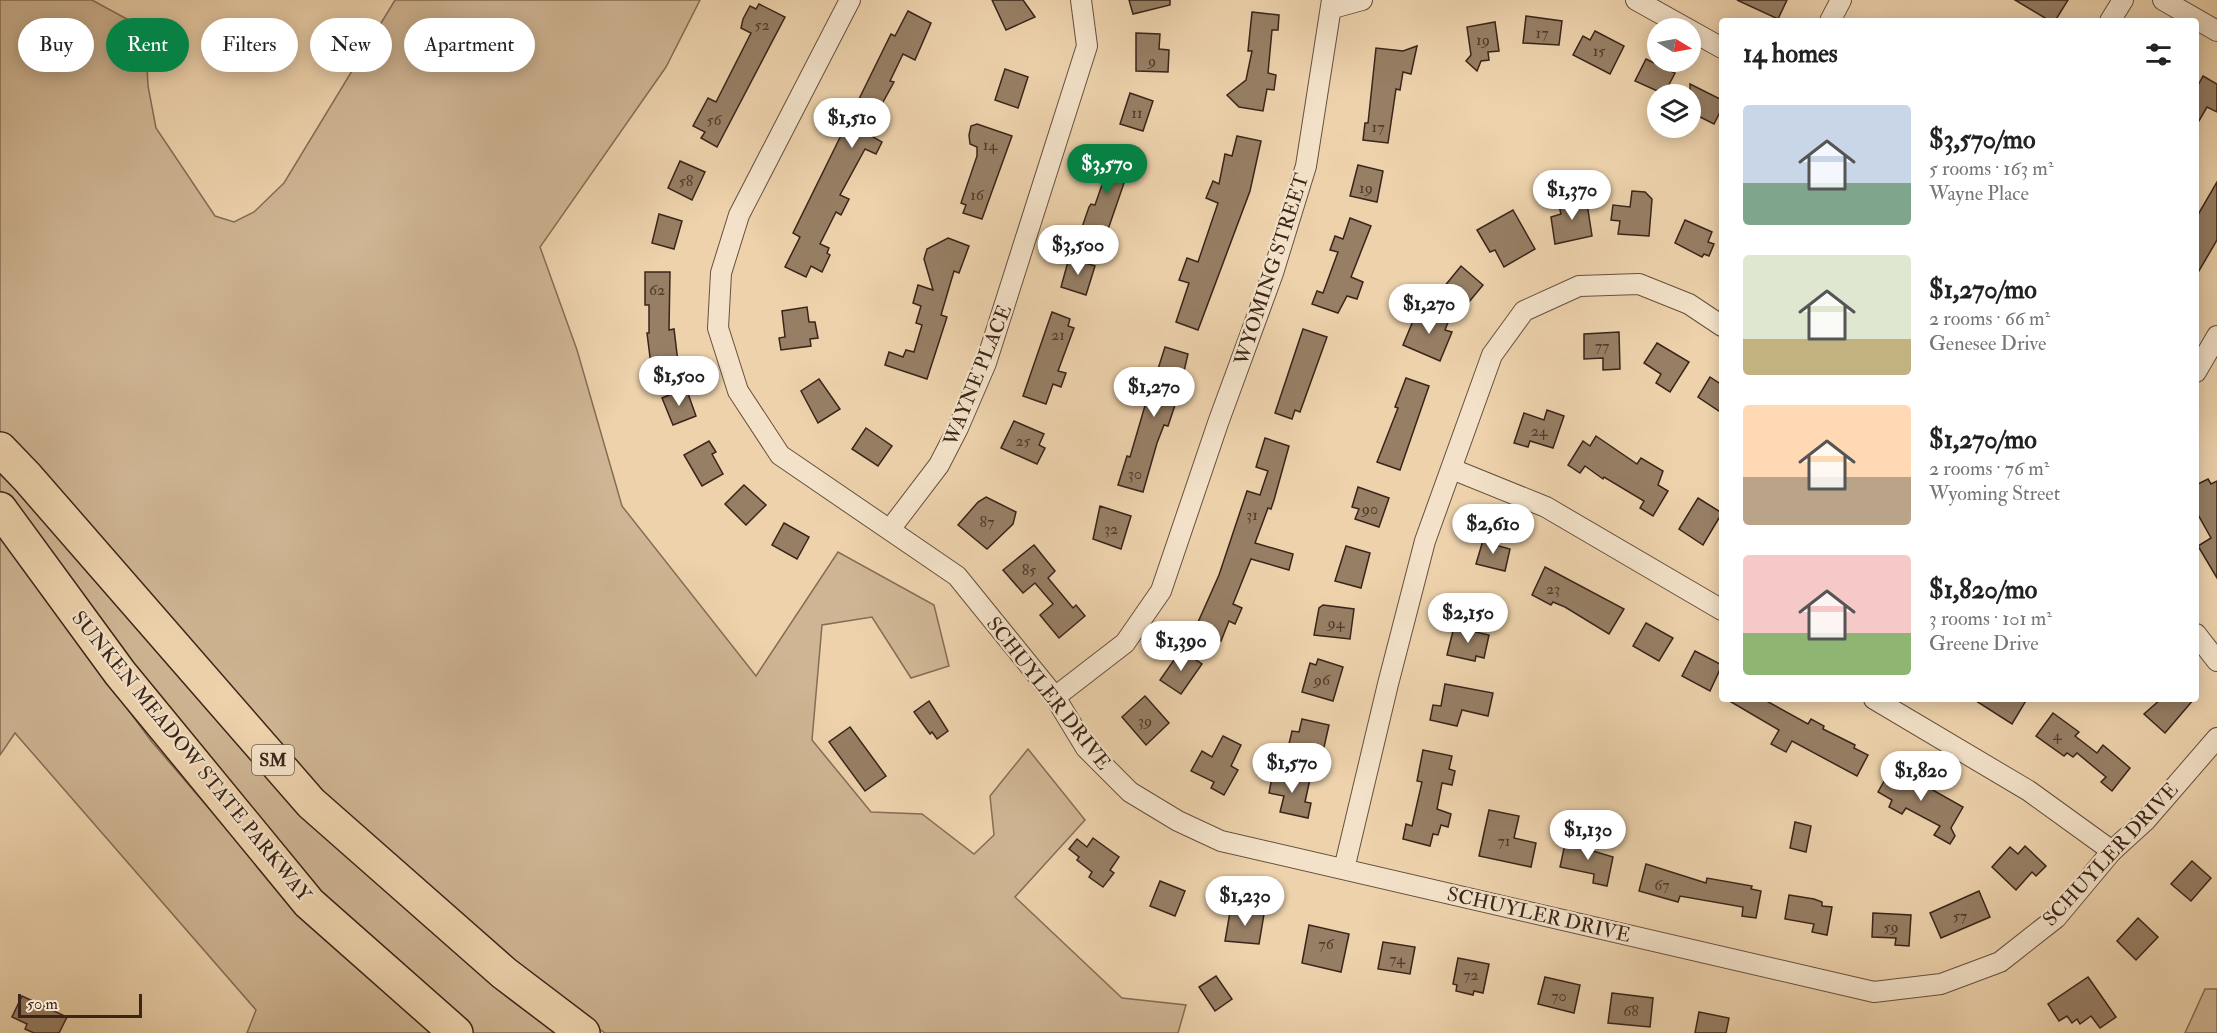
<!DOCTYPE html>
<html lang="en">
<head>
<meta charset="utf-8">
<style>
	body { margin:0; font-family:"IM FELL Double Pica",serif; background:#f2f2f2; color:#222; height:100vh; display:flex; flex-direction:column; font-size:22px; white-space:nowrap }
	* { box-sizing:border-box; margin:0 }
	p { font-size:20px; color:#767676 }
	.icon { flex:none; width:33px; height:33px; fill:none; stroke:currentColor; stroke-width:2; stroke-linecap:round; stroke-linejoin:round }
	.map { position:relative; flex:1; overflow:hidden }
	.drawer { position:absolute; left:1719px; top:18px; width:480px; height:684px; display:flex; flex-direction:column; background:#fff; border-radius:6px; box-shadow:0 3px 15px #0003 }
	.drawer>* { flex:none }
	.hud { position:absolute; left:18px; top:18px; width:570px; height:54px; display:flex; gap:12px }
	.needle { width:39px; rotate:100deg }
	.tools { position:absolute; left:1647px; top:18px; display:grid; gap:12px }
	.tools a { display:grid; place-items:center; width:54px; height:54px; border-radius:50%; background:#fff; box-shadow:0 3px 15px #0003; font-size:30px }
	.scale { position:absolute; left:18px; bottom:15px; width:124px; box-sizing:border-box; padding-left:6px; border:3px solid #3a2519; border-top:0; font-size:16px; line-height:21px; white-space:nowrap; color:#3a2519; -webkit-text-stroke:4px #f3e2c9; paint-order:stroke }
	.price { position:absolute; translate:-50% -51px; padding:0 14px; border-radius:21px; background:#fff; color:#222; font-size:20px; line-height:39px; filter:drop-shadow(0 2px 3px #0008) }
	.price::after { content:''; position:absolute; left:50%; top:36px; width:18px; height:14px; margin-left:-9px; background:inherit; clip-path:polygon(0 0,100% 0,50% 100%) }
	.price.on { background:#0b8043; color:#fff }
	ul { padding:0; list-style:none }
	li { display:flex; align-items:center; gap:18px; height:150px; padding:0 24px }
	li span { display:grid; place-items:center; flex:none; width:168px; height:120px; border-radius:6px; color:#555 }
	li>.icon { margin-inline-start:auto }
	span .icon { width:72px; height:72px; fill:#fffc; stroke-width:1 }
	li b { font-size:26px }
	h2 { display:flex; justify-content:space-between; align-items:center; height:72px; padding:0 24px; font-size:26px }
	.chip { padding:0 21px; border-radius:27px; background:#fff; box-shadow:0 3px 15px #0003; font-size:21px; line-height:54px }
	.chip.on { background:#0b8043; color:#fff }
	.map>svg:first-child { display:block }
	.green { fill:#cfb593; stroke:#846d56; stroke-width:1.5 }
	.building { fill:#977f65; stroke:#3a2519; stroke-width:1.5 }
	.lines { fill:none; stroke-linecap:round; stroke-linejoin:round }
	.minor-casing { stroke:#67503e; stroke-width:22 }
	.motorway-casing { stroke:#3a2519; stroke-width:36 }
	.minor { stroke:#f3e2c9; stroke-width:20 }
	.motorway { stroke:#edd2ac; stroke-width:33 }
	.labels { text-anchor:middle; stroke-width:4.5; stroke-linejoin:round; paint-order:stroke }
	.number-label { font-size:16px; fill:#513c2c }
	.shield { fill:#f3e2c9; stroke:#725e4e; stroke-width:1.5 }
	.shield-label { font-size:18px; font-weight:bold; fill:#3a2519 }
	.street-label { font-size:20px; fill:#3a2519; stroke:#f3e2c9 }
</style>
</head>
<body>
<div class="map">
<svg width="2217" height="1033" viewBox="0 0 2217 1033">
	<rect width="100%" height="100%" fill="#edd2ac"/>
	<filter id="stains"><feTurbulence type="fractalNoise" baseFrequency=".00333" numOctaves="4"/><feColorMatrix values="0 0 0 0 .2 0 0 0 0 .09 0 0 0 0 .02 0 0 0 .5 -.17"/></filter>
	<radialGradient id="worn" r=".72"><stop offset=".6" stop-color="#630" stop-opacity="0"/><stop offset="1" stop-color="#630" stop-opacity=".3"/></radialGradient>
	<g class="green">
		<path d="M0,0H92L138,25L146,47L148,86L156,128L215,216L234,222L254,212L284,183L395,0H700L666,67L540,247L577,350L622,506L756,676L838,552L934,605L949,666L911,678L872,617L822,625L812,740L871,812L922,814L974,854L994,835L990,796L1028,749L1085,820L1015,897L1122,998L1186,1005L1178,1033H605C372,870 190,649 0,439Z"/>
		<polygon points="0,471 565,1033 473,1033 414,983 282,854 0,501"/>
		<polygon points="0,537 152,742 248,854 433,1033 247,1033 256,1010 15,733 0,755"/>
		<polygon points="2205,989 2217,989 2217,1033 2185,1033"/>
	</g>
	<g class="building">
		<polygon points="992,0 1023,0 1035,17 1006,30"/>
		<polygon points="1129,0 1170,0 1170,5 1133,14"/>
		<polygon points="1737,0 1787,0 1778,19"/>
		<polygon points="2015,0 2068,0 2055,21 2050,21"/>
		<polygon points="759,4 785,17 717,147 701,138 705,132 693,126 708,98 716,102 751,33 741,28 743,19 750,6 756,9"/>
		<polygon points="908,11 931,23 915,60 903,54 890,81 894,82 866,133 882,142 876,154 865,149 840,195 849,199 841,215 836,212 820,244 829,248 827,253 830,255 822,272 811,266 806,277 785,267 800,237 793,233 891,34 895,36"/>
		<polygon points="1252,12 1279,15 1278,30 1272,30 1268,73 1276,75 1274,90 1267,89 1263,111 1239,107 1227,95 1246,80 1252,51 1248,51"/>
		<polygon points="1526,16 1562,21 1559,45 1523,43"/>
		<polygon points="1495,22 1499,51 1488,52 1489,60 1481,61 1477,71 1466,61 1471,55 1467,27"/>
		<polygon points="1595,31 1624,46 1610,74 1573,55 1583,36 1590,40"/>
		<polygon points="1136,33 1160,34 1159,49 1169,50 1168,72 1136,71"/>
		<polygon points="1417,46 1411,74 1403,72 1400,90 1396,89 1388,143 1363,140 1365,123 1368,123 1376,48 1403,51"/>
		<polygon points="1646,59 1675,73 1664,94 1635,81"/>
		<polygon points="1005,69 1028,77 1018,108 995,100"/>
		<polygon points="2203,76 2217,84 2217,112 2207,107 2196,126 2196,89"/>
		<polygon points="1690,84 1722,100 1722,108 1714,124 1690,112"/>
		<polygon points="1130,93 1153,101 1143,131 1120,124"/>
		<polygon points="977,124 1012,136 982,219 963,213 966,205 961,203 977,156 977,147 970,144 969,135 971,126"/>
		<polygon points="1237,136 1261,141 1250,191 1198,330 1176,322 1189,283 1179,280 1187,258 1198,262 1218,203 1206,198 1213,181 1219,184 1225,154 1232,156"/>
		<polygon points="1109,148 1133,157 1104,241 1080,233 1089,207 1091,204 1095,205 1104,179 1099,178"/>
		<polygon points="680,161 705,172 692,200 668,188"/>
		<polygon points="1358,165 1383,171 1377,202 1350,196"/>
		<polygon points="2217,182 2217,240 2196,276 2196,218"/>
		<polygon points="1632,191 1645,192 1652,199 1649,236 1618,234 1620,221 1611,220 1613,205 1630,207"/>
		<polygon points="1586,197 1592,236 1555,244 1551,217 1561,214 1558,202"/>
		<polygon points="1513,210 1535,249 1504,267 1495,250 1490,252 1477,230"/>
		<polygon points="659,214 682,221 674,249 652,243"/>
		<polygon points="1350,218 1371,226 1351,277 1363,282 1357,299 1347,296 1338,313 1312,304 1317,291 1323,293 1338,252 1330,250 1335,236 1343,239"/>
		<polygon points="1685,220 1712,232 1708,242 1714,244 1709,256 1704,254 1702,257 1675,243"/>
		<polygon points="948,238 969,246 959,273 954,271 941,315 947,317 927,379 885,365 889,352 903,357 906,350 914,352 922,325 916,323 921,306 913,303 918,285 933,290 924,259 927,249"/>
		<polygon points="1069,258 1095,266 1086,295 1061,287"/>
		<polygon points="1461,266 1483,285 1464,308 1456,301 1454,306 1439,293"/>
		<polygon points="645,272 670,272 669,330 674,329 678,362 651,365 647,333 649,333 649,305 645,305"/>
		<polygon points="807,307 809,322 815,322 818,338 810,339 811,346 781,350 779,338 785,337 782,311"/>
		<polygon points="1423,309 1449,320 1445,330 1452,332 1440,361 1403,345 1413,321 1417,322"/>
		<polygon points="1052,312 1070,319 1068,326 1074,328 1058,371 1066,373 1061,387 1053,384 1046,404 1023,396"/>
		<polygon points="1303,329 1327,337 1300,412 1295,410 1292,419 1275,413"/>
		<polygon points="1619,332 1620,369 1603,370 1603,358 1584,359 1584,334"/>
		<polygon points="1657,343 1689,362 1670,392 1656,383 1661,374 1644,363"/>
		<polygon points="1165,347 1188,354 1179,393 1168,426 1164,425 1157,443 1143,492 1118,485 1127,456 1130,457 1156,368 1158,369"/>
		<polygon points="1710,377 1722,385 1722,413 1698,397"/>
		<polygon points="1406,378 1429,386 1400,470 1377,462 1398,408 1395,407"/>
		<polygon points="819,379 840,409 818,423 801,391"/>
		<polygon points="686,388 696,416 673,425 662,398"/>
		<polygon points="1547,410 1564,416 1553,448 1530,441 1528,447 1514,443 1524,413 1544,420"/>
		<polygon points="1014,421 1044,434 1039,445 1045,448 1037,464 1001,448"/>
		<polygon points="866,428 892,446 878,466 852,449"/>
		<polygon points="1596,436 1637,464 1641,458 1663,471 1658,485 1668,491 1653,516 1640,508 1644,501 1604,477 1603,479 1585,466 1580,473 1568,465 1583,441 1590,446"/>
		<polygon points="1265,438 1289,446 1274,500 1271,509 1268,508 1255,543 1293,554 1289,570 1251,559 1233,604 1242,608 1235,624 1229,621 1221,641 1195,629 1219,575 1247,491 1260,495 1268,471 1256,467"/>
		<polygon points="709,441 716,452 712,454 723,474 702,486 684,455"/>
		<polygon points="2208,479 2211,484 2217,481 2217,578 2198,546 2211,538 2196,511 2196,485"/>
		<polygon points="744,485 766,505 746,525 725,504"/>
		<polygon points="1358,487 1389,498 1379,527 1355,519 1359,509 1352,507"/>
		<polygon points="986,497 1016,512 1013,524 987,549 958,525 978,502"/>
		<polygon points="1698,498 1722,513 1703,545 1679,529"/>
		<polygon points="1100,506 1131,516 1121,549 1093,539"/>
		<polygon points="784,523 809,537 797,559 772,545"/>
		<polygon points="1484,537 1496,541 1495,545 1510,549 1505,571 1476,564"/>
		<polygon points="1034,545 1055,571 1048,578 1073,608 1076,605 1085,616 1059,638 1040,615 1053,604 1035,583 1023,593 1003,570"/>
		<polygon points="1346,546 1370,553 1361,588 1335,581"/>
		<polygon points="1545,567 1624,609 1609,634 1565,607 1553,602 1551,605 1532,595"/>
		<polygon points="1323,605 1354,609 1350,639 1314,635 1319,608"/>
		<polygon points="1646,623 1673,638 1659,661 1633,646"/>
		<polygon points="1454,627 1489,635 1484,658 1476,656 1475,661 1447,655"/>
		<polygon points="1181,650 1202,664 1181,694 1160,680"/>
		<polygon points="1695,651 1722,665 1710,691 1682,676"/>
		<polygon points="1318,659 1343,667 1333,701 1302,692 1310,663 1316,665"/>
		<polygon points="1445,684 1493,693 1488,716 1462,710 1457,726 1430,720 1433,705 1441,706"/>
		<polygon points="1145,696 1169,723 1146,745 1122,717"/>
		<polygon points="1726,699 1763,699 1808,724 1811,719 1824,726 1823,729 1855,745 1854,748 1868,755 1857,776 1792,741 1786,752 1771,744 1779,730"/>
		<polygon points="1973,699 2027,699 2012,724"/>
		<polygon points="2161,699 2194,699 2165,733 2144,714"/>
		<polygon points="929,701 948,731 937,739 932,732 930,734 914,712"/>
		<polygon points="2053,713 2079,732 2075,736 2097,753 2103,745 2130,768 2112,791 2101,782 2106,777 2077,753 2073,757 2067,753 2064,756 2036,736"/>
		<polygon points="1302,719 1329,725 1322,756 1288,748 1292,731 1299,732"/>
		<polygon points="850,727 886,776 865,791 829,742"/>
		<polygon points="1223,736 1241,745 1231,766 1238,770 1224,795 1211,788 1214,782 1191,771 1202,751 1212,757"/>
		<polygon points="1423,750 1452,756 1449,769 1455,771 1452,785 1442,783 1437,809 1451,814 1448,827 1441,825 1438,835 1433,834 1430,846 1403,839 1406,824 1412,826 1422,782 1417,781"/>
		<polygon points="1892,767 1963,807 1951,828 1955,836 1950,844 1934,835 1940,826 1906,808 1902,814 1889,807 1892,800 1878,792"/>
		<polygon points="1273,772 1310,779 1305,802 1311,803 1308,818 1280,812 1284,796 1269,793"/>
		<polygon points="1489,810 1519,816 1514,838 1536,843 1531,867 1479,856"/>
		<polygon points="1795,822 1811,826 1806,852 1790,848"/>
		<polygon points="1583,836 1596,839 1593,851 1613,857 1607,886 1593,883 1594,874 1560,867 1565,844 1581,848"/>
		<polygon points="1093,838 1119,857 1110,870 1114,873 1103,887 1089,877 1092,872 1077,860 1079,857 1069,849 1077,839 1087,847"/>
		<polygon points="2025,846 2046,866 2036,876 2032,872 2016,890 1992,867 2010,847 2018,854"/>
		<polygon points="2192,861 2211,878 2191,901 2171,884"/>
		<polygon points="1646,864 1706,883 1707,878 1752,886 1751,889 1761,891 1756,918 1742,916 1743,907 1680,896 1678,902 1639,891"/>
		<polygon points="1160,881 1185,891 1175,916 1150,906"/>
		<polygon points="1979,891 1990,917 1941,938 1930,913"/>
		<polygon points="1789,895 1814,899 1822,902 1822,906 1832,907 1827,935 1812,932 1814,924 1785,919"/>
		<polygon points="1234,909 1264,914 1259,944 1225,941 1230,912 1233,913"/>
		<polygon points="1873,913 1911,915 1909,946 1895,945 1896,938 1872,937"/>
		<polygon points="2138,918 2158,937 2136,960 2117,941"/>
		<polygon points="1309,925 1349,934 1341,972 1302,963"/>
		<polygon points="1383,942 1415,947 1410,974 1378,969"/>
		<polygon points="1458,958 1489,964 1483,993 1474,991 1473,995 1456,991 1457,985 1453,984"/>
		<polygon points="1216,976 1232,999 1215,1011 1199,987"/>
		<polygon points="1545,977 1580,985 1574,1013 1538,1004"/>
		<polygon points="2088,977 2116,1017 2100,1028 2091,1016 2080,1024 2077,1019 2072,1023 2067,1016 2059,1021 2048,1004"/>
		<polygon points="1612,993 1653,998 1650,1027 1608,1023"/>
		<polygon points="22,996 67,1017 59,1033 34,1033 25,1029 27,1024 12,1017"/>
		<polygon points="1699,1012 1729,1018 1726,1033 1695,1033"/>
	</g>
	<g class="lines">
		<defs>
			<g id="minor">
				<polyline points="850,0 739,215 721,273 718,328 738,391 780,455 957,576 1055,697 1086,748 1130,792 1178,821 1221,841 1874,992 1941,984 2000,962 2056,918 2112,851 2146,820 2217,738"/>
				<polyline points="1636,0 1722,48"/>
				<polyline points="2163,0 2217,31"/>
				<polyline points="1333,8 1362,0"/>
				<polyline points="1830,21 1841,0"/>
				<polyline points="2110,21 2123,0"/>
				<polyline points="2196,372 2217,336"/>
				<polyline points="1452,469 1546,507 1722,610"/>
				<polyline points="891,528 939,465 958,428 986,363 1087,46 1081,0"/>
				<polyline points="2196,634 2217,661"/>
				<polyline points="1055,697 1125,643 1161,591 1218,423 1273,273 1306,166 1332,0"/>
				<polyline points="1874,699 2029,791 2112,851"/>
				<polyline points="1344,869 1388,684 1425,541 1492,355 1524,311 1579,286 1639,284 1689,304 1722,326"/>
			</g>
			<g id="motorway">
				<polyline points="0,449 27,477 311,803 504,973 583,1033"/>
				<polyline points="0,509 120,673 309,903 456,1033"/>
			</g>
		</defs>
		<use href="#minor" class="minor-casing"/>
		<use href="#motorway" class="motorway-casing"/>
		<use href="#minor" class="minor"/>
		<use href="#motorway" class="motorway"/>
	</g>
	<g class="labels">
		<g class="number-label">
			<text x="762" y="30">52</text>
			<text x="1542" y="38">17</text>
			<text x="1483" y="45">19</text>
			<text x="1599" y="56">15</text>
			<text x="1152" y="66">9</text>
			<text x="1137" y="118">11</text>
			<text x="714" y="125">56</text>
			<text x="1378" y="132">17</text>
			<text x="990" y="150">14</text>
			<text x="686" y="186">58</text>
			<text x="1366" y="193">19</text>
			<text x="977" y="200">16</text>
			<text x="657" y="295">62</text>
			<text x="1058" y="340">21</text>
			<text x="1602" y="351">77</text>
			<text x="1539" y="436">24</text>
			<text x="1023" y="446">25</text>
			<text x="1135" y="479">30</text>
			<text x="1370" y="514">90</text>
			<text x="1252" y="520">31</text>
			<text x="987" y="527">87</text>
			<text x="1111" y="534">32</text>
			<text x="1029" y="575">85</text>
			<text x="1553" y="594">23</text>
			<text x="1336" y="628">94</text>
			<text x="1322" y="685">96</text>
			<text x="1145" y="726">39</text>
			<text x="2057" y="740">4</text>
			<text x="1504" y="846">71</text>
			<text x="1662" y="890">67</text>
			<text x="1960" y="921">57</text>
			<text x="1891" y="932">59</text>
			<text x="1326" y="949">76</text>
			<text x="1397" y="964">74</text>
			<text x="1471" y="980">72</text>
			<text x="1559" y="1001">70</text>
			<text x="1631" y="1016">68</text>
		</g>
		<rect class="shield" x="252" y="745" width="42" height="30" rx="4.5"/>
		<g class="shield-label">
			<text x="273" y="766">SM</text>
		</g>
		<g class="street-label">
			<text transform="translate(1271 269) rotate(-72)" y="7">WYOMING STREET</text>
			<text transform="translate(977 375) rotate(-68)" y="7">WAYNE PLACE</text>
			<text transform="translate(1049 693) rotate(52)" y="7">SCHUYLER DRIVE</text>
			<text transform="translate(192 756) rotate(51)" y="7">SUNKEN MEADOW STATE PARKWAY</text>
			<text transform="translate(2110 854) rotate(-47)" y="7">SCHUYLER DRIVE</text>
			<text transform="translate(1539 914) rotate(13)" y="7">SCHUYLER DRIVE</text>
		</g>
	</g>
	<rect width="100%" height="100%" filter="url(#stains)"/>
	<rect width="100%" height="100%" fill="url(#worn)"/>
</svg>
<div class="tools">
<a><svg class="needle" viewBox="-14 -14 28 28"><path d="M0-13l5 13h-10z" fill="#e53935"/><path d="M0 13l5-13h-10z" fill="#767676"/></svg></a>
<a><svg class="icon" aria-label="layers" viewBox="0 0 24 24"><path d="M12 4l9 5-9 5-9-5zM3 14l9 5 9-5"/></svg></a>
</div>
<div class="scale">50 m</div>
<b class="price" style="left:852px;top:149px">$1,510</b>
<b class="price on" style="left:1107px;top:195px">$3,570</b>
<b class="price" style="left:1572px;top:221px">$1,370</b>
<b class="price" style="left:1078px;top:276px">$3,500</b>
<b class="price" style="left:1429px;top:335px">$1,270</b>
<b class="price" style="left:679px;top:407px">$1,500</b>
<b class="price" style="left:1154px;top:418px">$1,270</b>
<b class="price" style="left:1493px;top:555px">$2,610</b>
<b class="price" style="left:1468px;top:644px">$2,150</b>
<b class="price" style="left:1181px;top:672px">$1,390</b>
<b class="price" style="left:1292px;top:794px">$1,570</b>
<b class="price" style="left:1921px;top:802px">$1,820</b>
<b class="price" style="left:1588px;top:861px">$1,130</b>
<b class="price" style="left:1245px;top:927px">$1,230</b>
<div class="hud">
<a class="chip">Buy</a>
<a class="chip on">Rent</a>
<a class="chip">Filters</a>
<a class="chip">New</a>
<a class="chip">Apartment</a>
</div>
<section class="drawer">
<h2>14 homes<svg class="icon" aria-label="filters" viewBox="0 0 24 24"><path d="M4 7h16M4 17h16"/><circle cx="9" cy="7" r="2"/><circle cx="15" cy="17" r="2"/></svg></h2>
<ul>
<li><span style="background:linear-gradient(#c9d6e8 65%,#7fa58c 0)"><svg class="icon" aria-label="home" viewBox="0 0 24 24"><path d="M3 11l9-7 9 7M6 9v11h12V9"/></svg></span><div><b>$3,570/mo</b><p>5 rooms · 163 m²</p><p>Wayne Place</p></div></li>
<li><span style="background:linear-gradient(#dfe7d0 70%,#c2b280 0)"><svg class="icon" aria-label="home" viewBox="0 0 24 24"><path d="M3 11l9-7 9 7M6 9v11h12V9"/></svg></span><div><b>$1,270/mo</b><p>2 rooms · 66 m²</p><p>Genesee Drive</p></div></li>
<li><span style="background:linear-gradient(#ffd9b3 60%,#b9a48a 0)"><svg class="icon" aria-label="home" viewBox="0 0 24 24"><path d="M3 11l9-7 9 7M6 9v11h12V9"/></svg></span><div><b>$1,270/mo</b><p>2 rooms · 76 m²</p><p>Wyoming Street</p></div></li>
<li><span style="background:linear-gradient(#f6c9c9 65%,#8fb573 0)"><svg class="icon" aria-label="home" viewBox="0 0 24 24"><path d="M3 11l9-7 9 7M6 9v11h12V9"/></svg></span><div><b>$1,820/mo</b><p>3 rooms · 101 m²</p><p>Greene Drive</p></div></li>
</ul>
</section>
</div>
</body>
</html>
